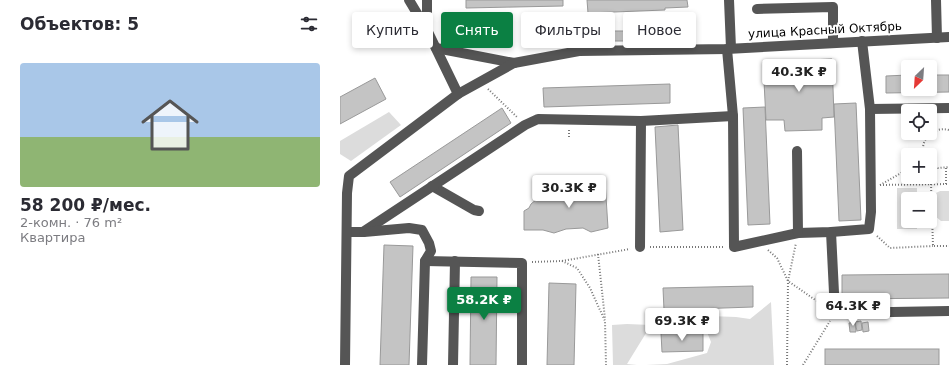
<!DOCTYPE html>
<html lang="ru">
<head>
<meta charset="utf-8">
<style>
	body { margin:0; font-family:"DejaVu Sans",sans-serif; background:#f7f7f7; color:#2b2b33; height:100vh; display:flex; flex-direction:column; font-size:15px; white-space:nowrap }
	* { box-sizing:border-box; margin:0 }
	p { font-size:13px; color:#7c7c81 }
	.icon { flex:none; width:22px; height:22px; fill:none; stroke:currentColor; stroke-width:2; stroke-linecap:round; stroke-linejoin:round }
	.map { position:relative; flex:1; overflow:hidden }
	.side { display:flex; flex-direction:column; background:#fff; width:340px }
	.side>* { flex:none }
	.top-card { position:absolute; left:12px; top:12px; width:380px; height:36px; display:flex; gap:8px }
	.needle { width:26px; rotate:205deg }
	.buttons { position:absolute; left:561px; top:60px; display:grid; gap:8px }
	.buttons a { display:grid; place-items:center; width:36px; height:36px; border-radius:4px; background:#fff; box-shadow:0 2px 6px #0003; font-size:20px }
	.price { position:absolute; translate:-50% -34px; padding:0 9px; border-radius:4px; background:#fff; color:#222; font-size:13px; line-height:26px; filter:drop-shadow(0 1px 2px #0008) }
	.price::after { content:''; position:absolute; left:50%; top:24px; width:12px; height:9px; margin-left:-6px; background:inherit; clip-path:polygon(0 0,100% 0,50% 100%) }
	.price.on { background:#0b8043; color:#fff }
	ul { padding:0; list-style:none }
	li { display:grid; align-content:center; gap:8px; height:212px; padding:0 20px }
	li+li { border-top:1px solid #e1e1e2 }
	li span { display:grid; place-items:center; height:124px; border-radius:4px; color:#555 }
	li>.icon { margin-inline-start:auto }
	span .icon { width:72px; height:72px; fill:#fffc; stroke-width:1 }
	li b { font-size:17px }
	h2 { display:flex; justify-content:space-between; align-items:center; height:48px; padding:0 20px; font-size:17px }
	.pill { padding:0 14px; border-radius:4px; background:#fff; box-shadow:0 2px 6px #0003; font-size:14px; line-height:36px }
	.pill.on { background:#0b8043; color:#fff }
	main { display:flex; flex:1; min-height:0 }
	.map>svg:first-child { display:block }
	.green { fill:#dcdcdc }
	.building { fill:#c4c4c4; stroke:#999 }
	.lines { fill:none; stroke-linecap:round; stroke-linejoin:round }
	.path { stroke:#777; stroke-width:2; stroke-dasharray:1 2; stroke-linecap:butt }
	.minor { stroke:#555; stroke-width:10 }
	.labels { text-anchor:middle; stroke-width:4; stroke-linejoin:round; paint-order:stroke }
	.street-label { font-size:12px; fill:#000; stroke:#fff }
</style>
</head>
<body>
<main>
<section class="side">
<h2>Объектов: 5<svg class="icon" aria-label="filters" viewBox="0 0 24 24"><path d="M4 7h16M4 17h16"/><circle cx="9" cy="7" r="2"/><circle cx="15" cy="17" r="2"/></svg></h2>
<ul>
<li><span style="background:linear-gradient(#a9c7e8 60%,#8fb573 0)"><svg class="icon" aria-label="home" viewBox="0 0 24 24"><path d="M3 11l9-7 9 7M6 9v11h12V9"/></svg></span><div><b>58 200 ₽/мес.</b><p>2-комн. · 76 m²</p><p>Квартира</p></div></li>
</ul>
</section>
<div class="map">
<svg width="609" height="365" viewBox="0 0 609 365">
	<rect width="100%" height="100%" fill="#fff"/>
	<g class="green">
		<polygon points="49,112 61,125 11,161 0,154 0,141"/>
		<polygon points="557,188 577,188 577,199 568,199 568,221 577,221 577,229 557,229"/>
		<polygon points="600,191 609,191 609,221 601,221 595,216 596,193"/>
		<polygon points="431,302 434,365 306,365 327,364 367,353 371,342 363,322 369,316 396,317 410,319"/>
		<polygon points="287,324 311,325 287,364 297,365 273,365 272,325"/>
	</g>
	<g class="building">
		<polygon points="126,0 223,0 223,6 126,8"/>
		<polygon points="247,0 347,0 348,7 325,8 325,10 248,13"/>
		<rect x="272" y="31" width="12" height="10"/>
		<polygon points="492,59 494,117 482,118 482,130 445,131 444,120 426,120 423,62"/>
		<polygon points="568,75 568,89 590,89 590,75 609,75 609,92 546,93 546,76"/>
		<polygon points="35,78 46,99 0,124 0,97"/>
		<polygon points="330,84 330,103 204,107 203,88"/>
		<polygon points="516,103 521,220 499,221 494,104"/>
		<polygon points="425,107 430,224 408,225 403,108"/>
		<polygon points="162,108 171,123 60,197 50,182"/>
		<polygon points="338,125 343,230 320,232 315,127"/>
		<polygon points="265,181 268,228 251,232 243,228 226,229 214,233 203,230 184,230 184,211 189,208 191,204 197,199 202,197 202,184 225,184 225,197 239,197 239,182"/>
		<polygon points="44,245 73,246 69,365 40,365"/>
		<polygon points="609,274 609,298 502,299 502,275"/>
		<polygon points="131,277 157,277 156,365 130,365"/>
		<polygon points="209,283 236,284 234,365 207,365"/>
		<polygon points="413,286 413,307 324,310 323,288"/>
		<polygon points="346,309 355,309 356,332 347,332"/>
		<polygon points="521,321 522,330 517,331 515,322"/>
		<polygon points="515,322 516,332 510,332 509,323"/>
		<polygon points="528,322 529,331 523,332 522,323"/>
		<polygon points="347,332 363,332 363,351 322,352 321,333"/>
		<rect x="485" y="349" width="114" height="16"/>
	</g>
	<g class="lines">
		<g class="path">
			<polyline points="148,89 178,118"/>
			<polyline points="229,137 229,129"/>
			<path d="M584,155C579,139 594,126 609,130"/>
			<polyline points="590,163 598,168 609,167"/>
			<polyline points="606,168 606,184"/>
			<polyline points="591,184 593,246 609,246"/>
			<polyline points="540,185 609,184"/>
			<polyline points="540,185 568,169"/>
			<polyline points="537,236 550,248 593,246"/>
			<polyline points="310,247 384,247"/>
			<polyline points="428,250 437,258 448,281 484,306"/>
			<polyline points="258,254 265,319"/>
			<polyline points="222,261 290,249"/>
			<polyline points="192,262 222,261 237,268 250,288 265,321 266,365"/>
			<polyline points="447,365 448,281 456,243"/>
			<polyline points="463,365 490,321"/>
		</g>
		<g class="minor">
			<polyline points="69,0 87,30 118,94"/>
			<polyline points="389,0 391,48"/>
			<polyline points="596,0 597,38"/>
			<polyline points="417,9 493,7 493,42"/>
			<polyline points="87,30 87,0"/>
			<polyline points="96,48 174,63"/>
			<polyline points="387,49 393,116 394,247 458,233 491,232 529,229 531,212 530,109 522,41"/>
			<polyline points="530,109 609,108"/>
			<polyline points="457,151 458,233"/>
			<polyline points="92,186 134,210 139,211"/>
			<polyline points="7,232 23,232 185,125 198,119 301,121 393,116"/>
			<polyline points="24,232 69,228 82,230 89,243 91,251 85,261 82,365"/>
			<polyline points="491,232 495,313 609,311"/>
			<polyline points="300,247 301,121"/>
			<polyline points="85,261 182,263 182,365"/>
			<polyline points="5,365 7,193 9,176 118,94 174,63 239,51 387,49 609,37"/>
			<polyline points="113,365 115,261"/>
		</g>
	</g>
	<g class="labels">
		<g class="street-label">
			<text transform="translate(485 30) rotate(-3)" y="4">улица Красный Октябрь</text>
		</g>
	</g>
</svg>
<div class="buttons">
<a><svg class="needle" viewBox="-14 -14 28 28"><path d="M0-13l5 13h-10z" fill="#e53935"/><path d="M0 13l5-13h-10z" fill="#7c7c81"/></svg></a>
<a><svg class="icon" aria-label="locate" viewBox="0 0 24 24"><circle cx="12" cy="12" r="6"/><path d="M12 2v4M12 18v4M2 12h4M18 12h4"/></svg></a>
<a>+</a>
<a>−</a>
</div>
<b class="price" style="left:459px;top:93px">40.3K ₽</b>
<b class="price" style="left:229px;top:209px">30.3K ₽</b>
<b class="price on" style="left:144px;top:321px">58.2K ₽</b>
<b class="price" style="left:513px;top:327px">64.3K ₽</b>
<b class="price" style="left:342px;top:342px">69.3K ₽</b>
<div class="top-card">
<a class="pill">Купить</a>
<a class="pill on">Снять</a>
<a class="pill">Фильтры</a>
<a class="pill">Новое</a>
</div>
</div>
</main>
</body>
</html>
